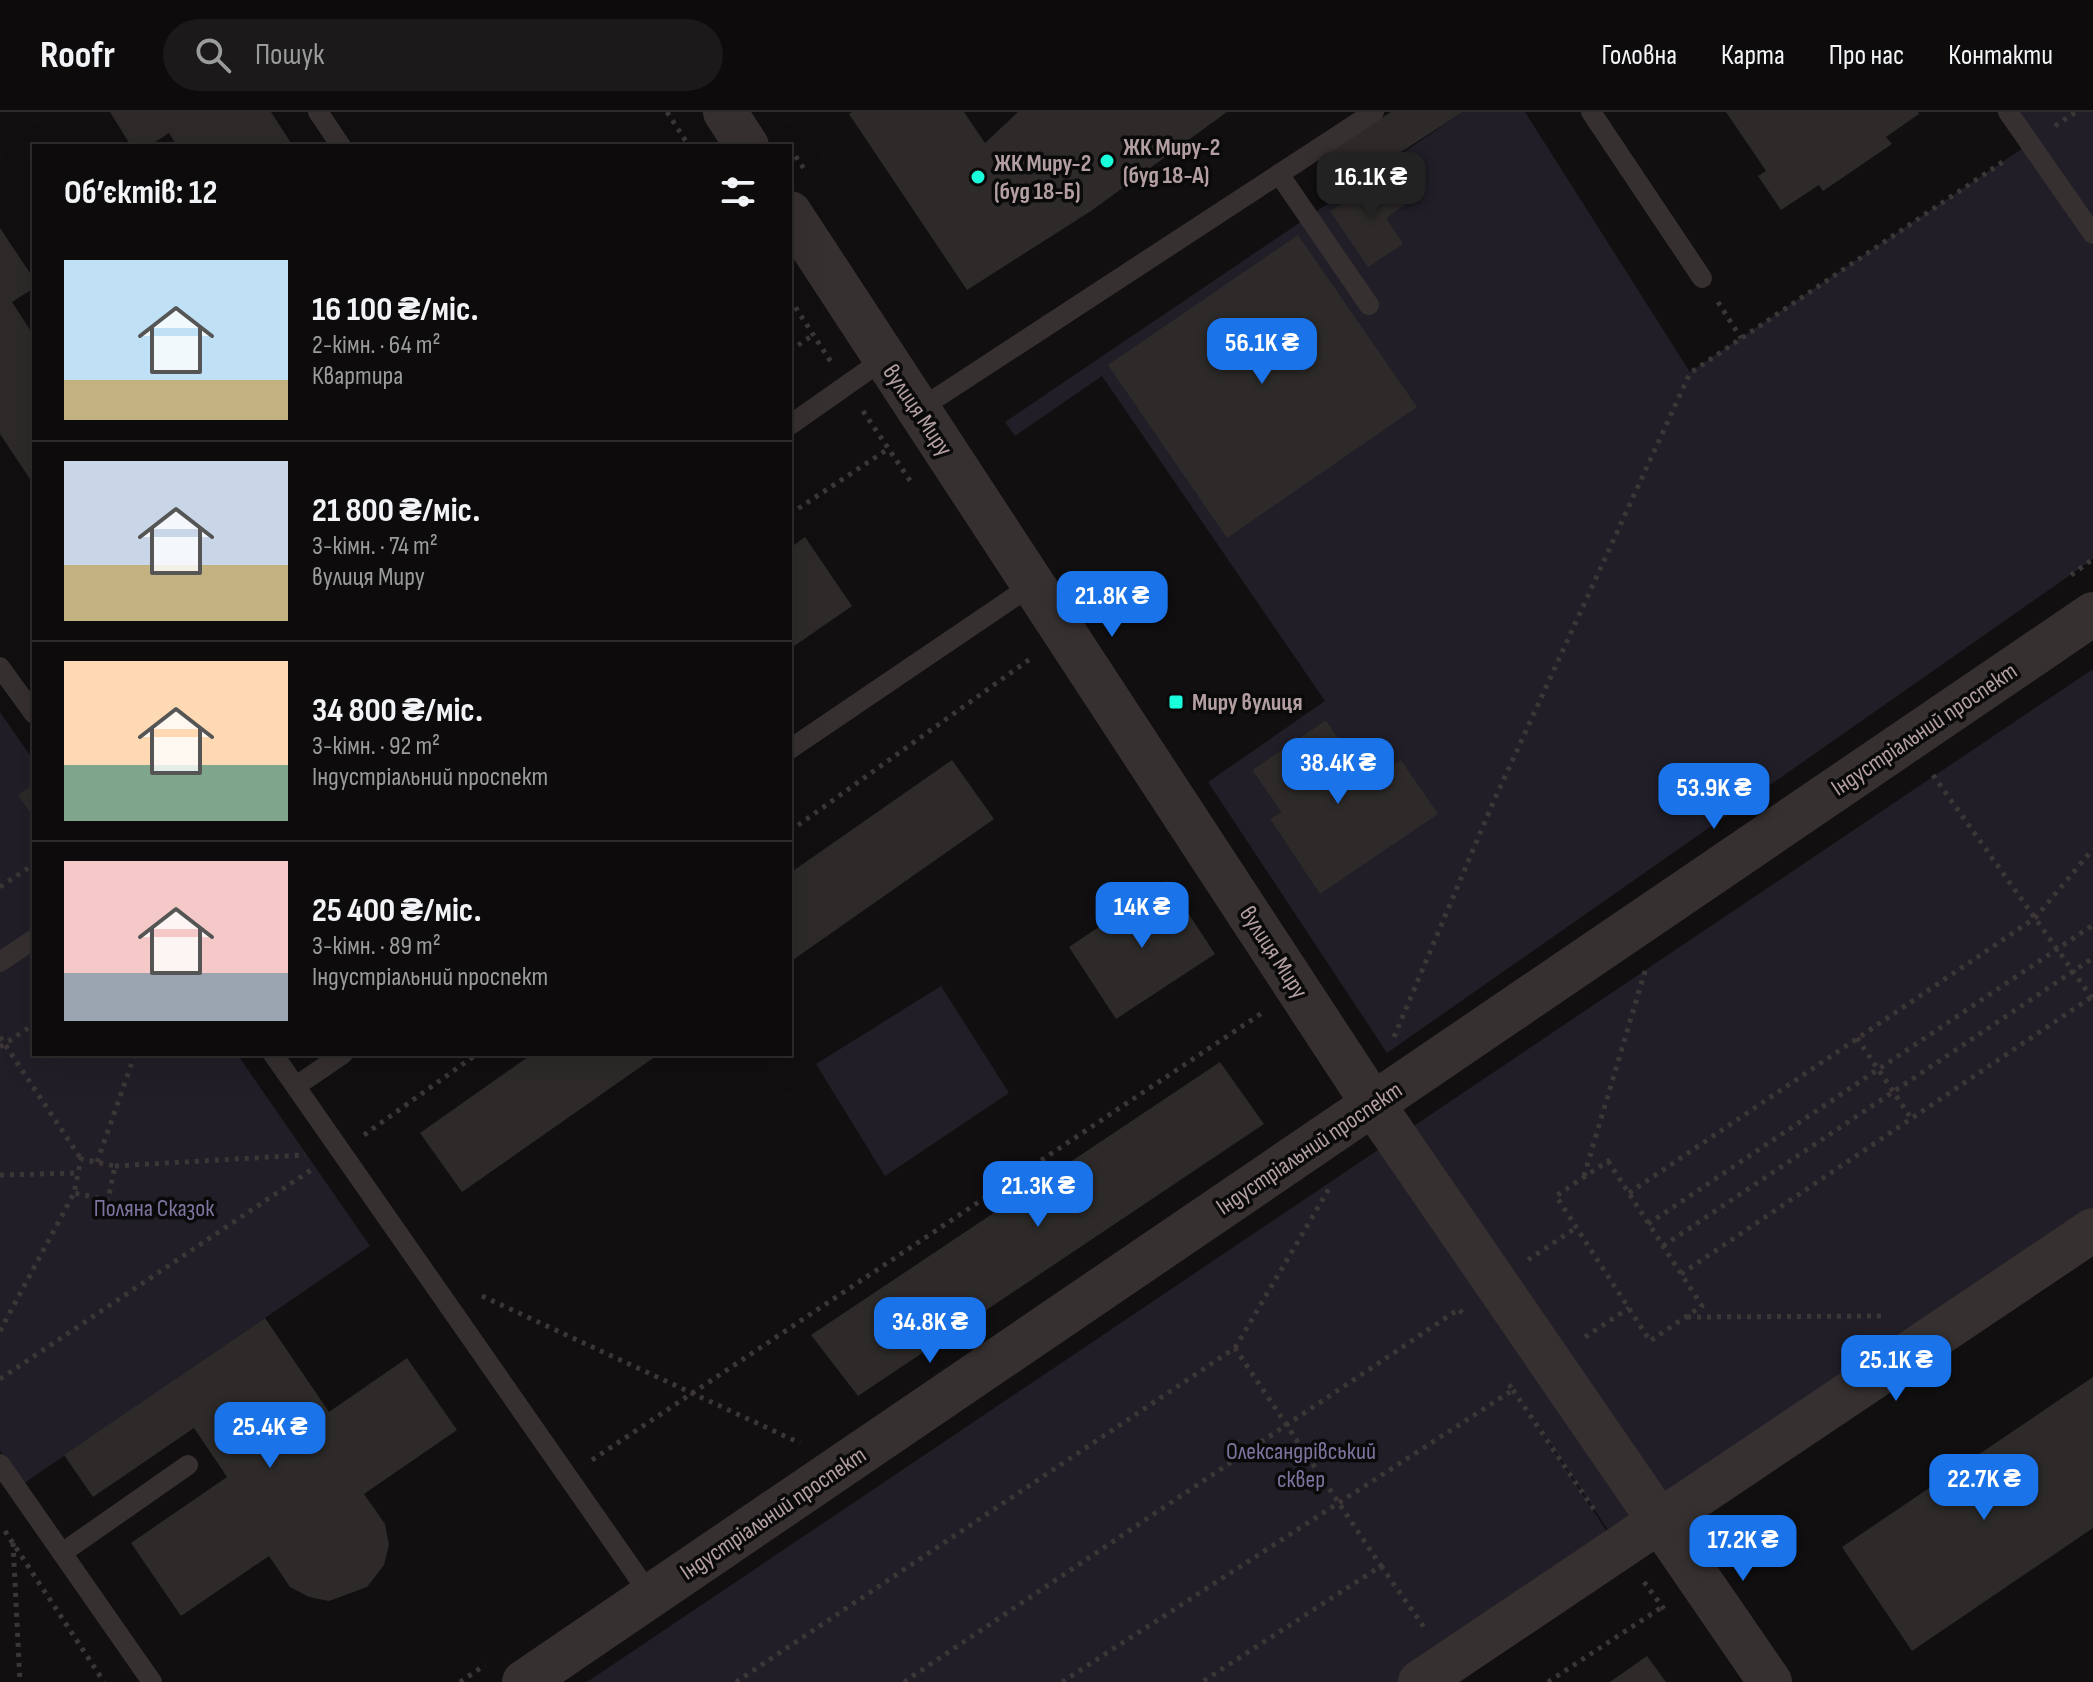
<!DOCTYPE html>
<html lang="uk">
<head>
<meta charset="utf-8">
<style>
	body { margin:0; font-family:"Sofia Sans Condensed",sans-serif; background:#1b1919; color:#f1f3f6; height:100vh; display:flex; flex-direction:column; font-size:30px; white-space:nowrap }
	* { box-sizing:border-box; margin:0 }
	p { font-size:26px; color:#9a9b9d }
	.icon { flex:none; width:44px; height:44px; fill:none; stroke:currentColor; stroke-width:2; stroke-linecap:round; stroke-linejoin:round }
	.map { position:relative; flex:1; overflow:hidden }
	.details { position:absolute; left:32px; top:32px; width:760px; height:912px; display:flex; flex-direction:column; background:#0d0b0b; border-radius:0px; box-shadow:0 8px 32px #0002,0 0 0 2px #2d2b2c }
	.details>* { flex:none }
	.price { position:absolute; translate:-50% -68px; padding:0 18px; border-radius:16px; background:#1a73e8; color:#fff; font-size:26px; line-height:52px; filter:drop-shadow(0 2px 4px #0008) }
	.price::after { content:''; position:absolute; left:50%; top:48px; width:24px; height:18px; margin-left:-12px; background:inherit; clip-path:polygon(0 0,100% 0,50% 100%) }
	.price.on { background:#222; color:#fff }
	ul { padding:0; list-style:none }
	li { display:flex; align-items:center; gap:24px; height:200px; padding:0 32px }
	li+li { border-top:2px solid #2d2b2c }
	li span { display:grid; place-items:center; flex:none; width:224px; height:160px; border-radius:0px; color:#555 }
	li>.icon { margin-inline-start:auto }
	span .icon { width:96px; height:96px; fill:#fffc; stroke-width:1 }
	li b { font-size:34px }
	h2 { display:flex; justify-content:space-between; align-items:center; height:96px; padding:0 32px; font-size:34px }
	header { display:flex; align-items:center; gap:48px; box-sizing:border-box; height:112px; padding:0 40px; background:#0d0b0b; border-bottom:2px solid #2d2b2c }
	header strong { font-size:38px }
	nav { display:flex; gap:44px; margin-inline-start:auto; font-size:28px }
	.search { width:560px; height:72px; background:#1b1919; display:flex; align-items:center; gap:20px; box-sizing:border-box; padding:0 28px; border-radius:44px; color:#9a9b9d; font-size:30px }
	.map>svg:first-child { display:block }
	.green { fill:#211e28; fill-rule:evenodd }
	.building { fill:#2e2a2a }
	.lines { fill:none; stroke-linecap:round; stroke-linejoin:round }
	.path { stroke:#3d3636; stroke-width:5; stroke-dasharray:4 6; stroke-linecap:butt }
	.service { stroke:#363030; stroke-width:20 }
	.tertiary { stroke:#363030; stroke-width:44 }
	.poi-dot { fill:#19ffdc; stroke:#0b0a0a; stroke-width:3 }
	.labels { text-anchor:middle; stroke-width:7; stroke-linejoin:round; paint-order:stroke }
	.poi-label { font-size:24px; font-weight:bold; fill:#b39fa1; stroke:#0b0a0a; text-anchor:start }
	.street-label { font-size:24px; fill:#b39fa1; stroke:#0b0a0a }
	.park-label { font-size:24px; fill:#7f74a0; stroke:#0b0a0a }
</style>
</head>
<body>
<header>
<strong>Roofr</strong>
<div class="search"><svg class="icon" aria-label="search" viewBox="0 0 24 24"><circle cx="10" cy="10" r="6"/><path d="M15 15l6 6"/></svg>Пошук</div>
<nav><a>Головна</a><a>Карта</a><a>Про нас</a><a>Контакти</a></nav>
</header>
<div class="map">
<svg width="2093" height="1570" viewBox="0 0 2093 1570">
	<rect width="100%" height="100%" fill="#110f0f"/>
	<g class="green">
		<path d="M1463,0H1525L1690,260L2029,32L2008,0H2093V447L1387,941L1208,670L1325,589L1102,264L1015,324L1005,310ZM1326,608L1368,671L1401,649L1320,781L1270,707L1281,700L1252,658Z"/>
		<polygon points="2093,557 2093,1130 1631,1452 1524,1293 1629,1453 1453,1570 587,1570"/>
		<polygon points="0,600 34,649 34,942 237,942 370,1134 23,1372 0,1339"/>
		<polygon points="941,874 1009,981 885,1064 816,952"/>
	</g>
	<g class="building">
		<polygon points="110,0 271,0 293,34 177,34 169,21 149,34 131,34"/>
		<polygon points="852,0 964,0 985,31 1018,0 1227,0 1091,99 967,178 849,2"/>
		<polygon points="1391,0 1463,0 1347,75 1326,42"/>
		<polygon points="1726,0 1918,0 1919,2 1886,25 1892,32 1823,79 1819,73 1781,98 1758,64 1766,59"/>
		<polygon points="1386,62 1406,92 1386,106 1403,132 1368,155 1330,99"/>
		<polygon points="0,116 34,167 34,176 12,190 34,224 34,373 0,322"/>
		<polygon points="1298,123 1417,295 1227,426 1108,253"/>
		<polygon points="805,425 852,494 790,537 790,436"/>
		<polygon points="1326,608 1368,671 1401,648 1438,702 1320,782 1270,707 1281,700 1252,658"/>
		<polygon points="952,648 994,707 790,850 790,761"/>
		<polygon points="34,672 34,706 18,683"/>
		<polygon points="1167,769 1215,842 1116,907 1069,835"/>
		<polygon points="532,942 659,942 462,1080 420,1021"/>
		<polygon points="1220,950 1264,1012 858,1284 811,1223"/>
		<polygon points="265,1206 329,1300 407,1246 457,1318 364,1382 385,1412 389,1433 384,1453 367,1475 329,1489 309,1485 290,1475 269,1444 181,1504 131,1431 227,1365 194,1316 93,1385 64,1343"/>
		<polygon points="2093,1265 2093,1416 1912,1539 1842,1435"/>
		<polygon points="1647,1544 1666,1570 1610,1570"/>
	</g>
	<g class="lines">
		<g class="path">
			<polyline points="667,0 689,34"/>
			<polyline points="2055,14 2076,0"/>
			<polyline points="790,36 807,61"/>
			<polyline points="790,187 831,250"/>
			<polyline points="1718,190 1741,226"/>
			<polyline points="790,239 813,223"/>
			<polyline points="863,299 911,370"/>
			<polyline points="790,402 888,337"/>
			<polyline points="2071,463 2093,447"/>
			<polyline points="1933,663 2092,886"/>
			<polyline points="790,719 1030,547"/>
			<polyline points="0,775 34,752"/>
			<polyline points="0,925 81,1047"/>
			<polyline points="1394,925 1492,693 1690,261 2007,47"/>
			<polyline points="1857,926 1911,1006"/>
			<polyline points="0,935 34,912"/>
			<polyline points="364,1023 477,942"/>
			<polygon points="1608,1049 1702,1194 1650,1229 1556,1084"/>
			<polyline points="97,1050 135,942"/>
			<polyline points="115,1054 305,1043"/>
			<polyline points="0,1063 78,1061"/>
			<polyline points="1584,1064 1645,859"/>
			<polyline points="1629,1081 2035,806 2093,737"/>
			<polyline points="1648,1112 2093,813"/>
			<polyline points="1663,1134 2093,846"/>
			<polyline points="1528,1148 1577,1115"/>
			<polyline points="1681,1162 2093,884"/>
			<polyline points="482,1184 800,1331"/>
			<polyline points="1687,1205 1885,1204"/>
			<polyline points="0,1219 74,1081 81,1047 115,1054 108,1088 74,1081"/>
			<polyline points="1585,1225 1629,1196"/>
			<polyline points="1235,1236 1330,1075"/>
			<polyline points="0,1267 314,1056"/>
			<polyline points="1513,1278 1597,1402"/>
			<polyline points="592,1348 1262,901"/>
			<polyline points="5,1419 104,1570"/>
			<polyline points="13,1431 20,1570"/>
			<polyline points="1381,1454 1424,1515"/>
			<polyline points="1644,1470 1664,1497"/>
			<polyline points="460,1570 485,1553"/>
			<polyline points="736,1570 1235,1236 1381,1454 1202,1570"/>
			<polyline points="904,1570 1459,1197 1462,1201"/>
			<polyline points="1062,1570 1513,1278 1507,1270"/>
			<polyline points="1548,1570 1662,1495"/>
		</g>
		<g class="service">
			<polyline points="318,0 341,34"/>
			<polyline points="1591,0 1702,166"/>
			<polyline points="2008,0 2093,122"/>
			<polyline points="1279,62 1369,193"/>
			<polyline points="918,298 1374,0"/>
			<polyline points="790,313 884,247"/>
			<polyline points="0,555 34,602"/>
			<polyline points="790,637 1035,471"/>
			<polyline points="0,850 34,827"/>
			<polyline points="273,942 651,1484"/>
			<polyline points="296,974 343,942"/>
			<polyline points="0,1352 152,1570"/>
			<polyline points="62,1441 188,1353"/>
		</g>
		<g class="tertiary">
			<polyline points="725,0 747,34"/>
			<polyline points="790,101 1373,992 1770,1570"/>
			<polyline points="524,1570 2093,502"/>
			<polyline points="1420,1570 2093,1118"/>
		</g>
	</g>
	<g class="poi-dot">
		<circle cx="1107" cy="49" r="8"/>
		<circle cx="978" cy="65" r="8"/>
		<rect x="1168" y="582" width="16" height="16" rx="4"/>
	</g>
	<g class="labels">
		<g class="poi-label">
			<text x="1123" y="43">ЖК Миру-2<tspan x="1123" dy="28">(буд 18-А)</tspan></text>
			<text x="994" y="59">ЖК Миру-2<tspan x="994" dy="28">(буд 18-Б)</tspan></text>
			<text x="1192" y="598">Миру вулиця</text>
		</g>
		<g class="street-label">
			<text transform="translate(918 298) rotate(56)" y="8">вулиця Миру</text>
			<text transform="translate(1924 617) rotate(-34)" y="8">Індустріальний проспект</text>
			<text transform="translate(1274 840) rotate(57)" y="8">вулиця Миру</text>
			<text transform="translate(1309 1036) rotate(-34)" y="8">Індустріальний проспект</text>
			<text transform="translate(773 1401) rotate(-34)" y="8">Індустріальний проспект</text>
		</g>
		<g class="park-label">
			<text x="154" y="1104">Поляна Сказок</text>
			<text x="1301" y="1347">Олександрівський<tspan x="1301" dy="28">сквер</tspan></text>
		</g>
	</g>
</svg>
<b class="price on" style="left:1371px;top:108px">16.1K ₴</b>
<b class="price" style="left:1262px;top:274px">56.1K ₴</b>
<b class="price" style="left:1112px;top:527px">21.8K ₴</b>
<b class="price" style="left:1338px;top:694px">38.4K ₴</b>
<b class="price" style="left:1714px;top:719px">53.9K ₴</b>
<b class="price" style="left:1142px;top:838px">14K ₴</b>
<b class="price" style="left:1038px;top:1117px">21.3K ₴</b>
<b class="price" style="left:930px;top:1253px">34.8K ₴</b>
<b class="price" style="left:1896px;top:1291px">25.1K ₴</b>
<b class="price" style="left:270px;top:1358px">25.4K ₴</b>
<b class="price" style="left:1984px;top:1410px">22.7K ₴</b>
<b class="price" style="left:1743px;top:1471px">17.2K ₴</b>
<section class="details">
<h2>Об’єктів: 12<svg class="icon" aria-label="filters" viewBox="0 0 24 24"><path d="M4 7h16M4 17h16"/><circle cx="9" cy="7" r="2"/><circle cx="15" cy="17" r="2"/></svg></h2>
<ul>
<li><span style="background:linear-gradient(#bfe0f5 75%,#c2b280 0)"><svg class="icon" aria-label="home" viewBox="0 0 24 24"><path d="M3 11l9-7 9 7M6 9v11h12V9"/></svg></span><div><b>16 100 ₴/міс.</b><p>2-кімн. · 64 m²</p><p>Квартира</p></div></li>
<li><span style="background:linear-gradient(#c9d6e8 65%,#c2b280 0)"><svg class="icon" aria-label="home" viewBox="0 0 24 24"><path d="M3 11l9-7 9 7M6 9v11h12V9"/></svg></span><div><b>21 800 ₴/міс.</b><p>3-кімн. · 74 m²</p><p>вулиця Миру</p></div></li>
<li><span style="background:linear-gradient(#ffd9b3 65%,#7fa58c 0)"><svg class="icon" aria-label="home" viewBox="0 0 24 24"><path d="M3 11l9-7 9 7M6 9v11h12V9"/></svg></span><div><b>34 800 ₴/міс.</b><p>3-кімн. · 92 m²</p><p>Індустріальний проспект</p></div></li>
<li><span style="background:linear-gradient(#f6c9c9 70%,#9aa5b1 0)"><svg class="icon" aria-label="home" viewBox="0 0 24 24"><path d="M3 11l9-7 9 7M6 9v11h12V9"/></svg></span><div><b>25 400 ₴/міс.</b><p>3-кімн. · 89 m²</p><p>Індустріальний проспект</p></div></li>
</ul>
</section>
</div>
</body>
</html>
